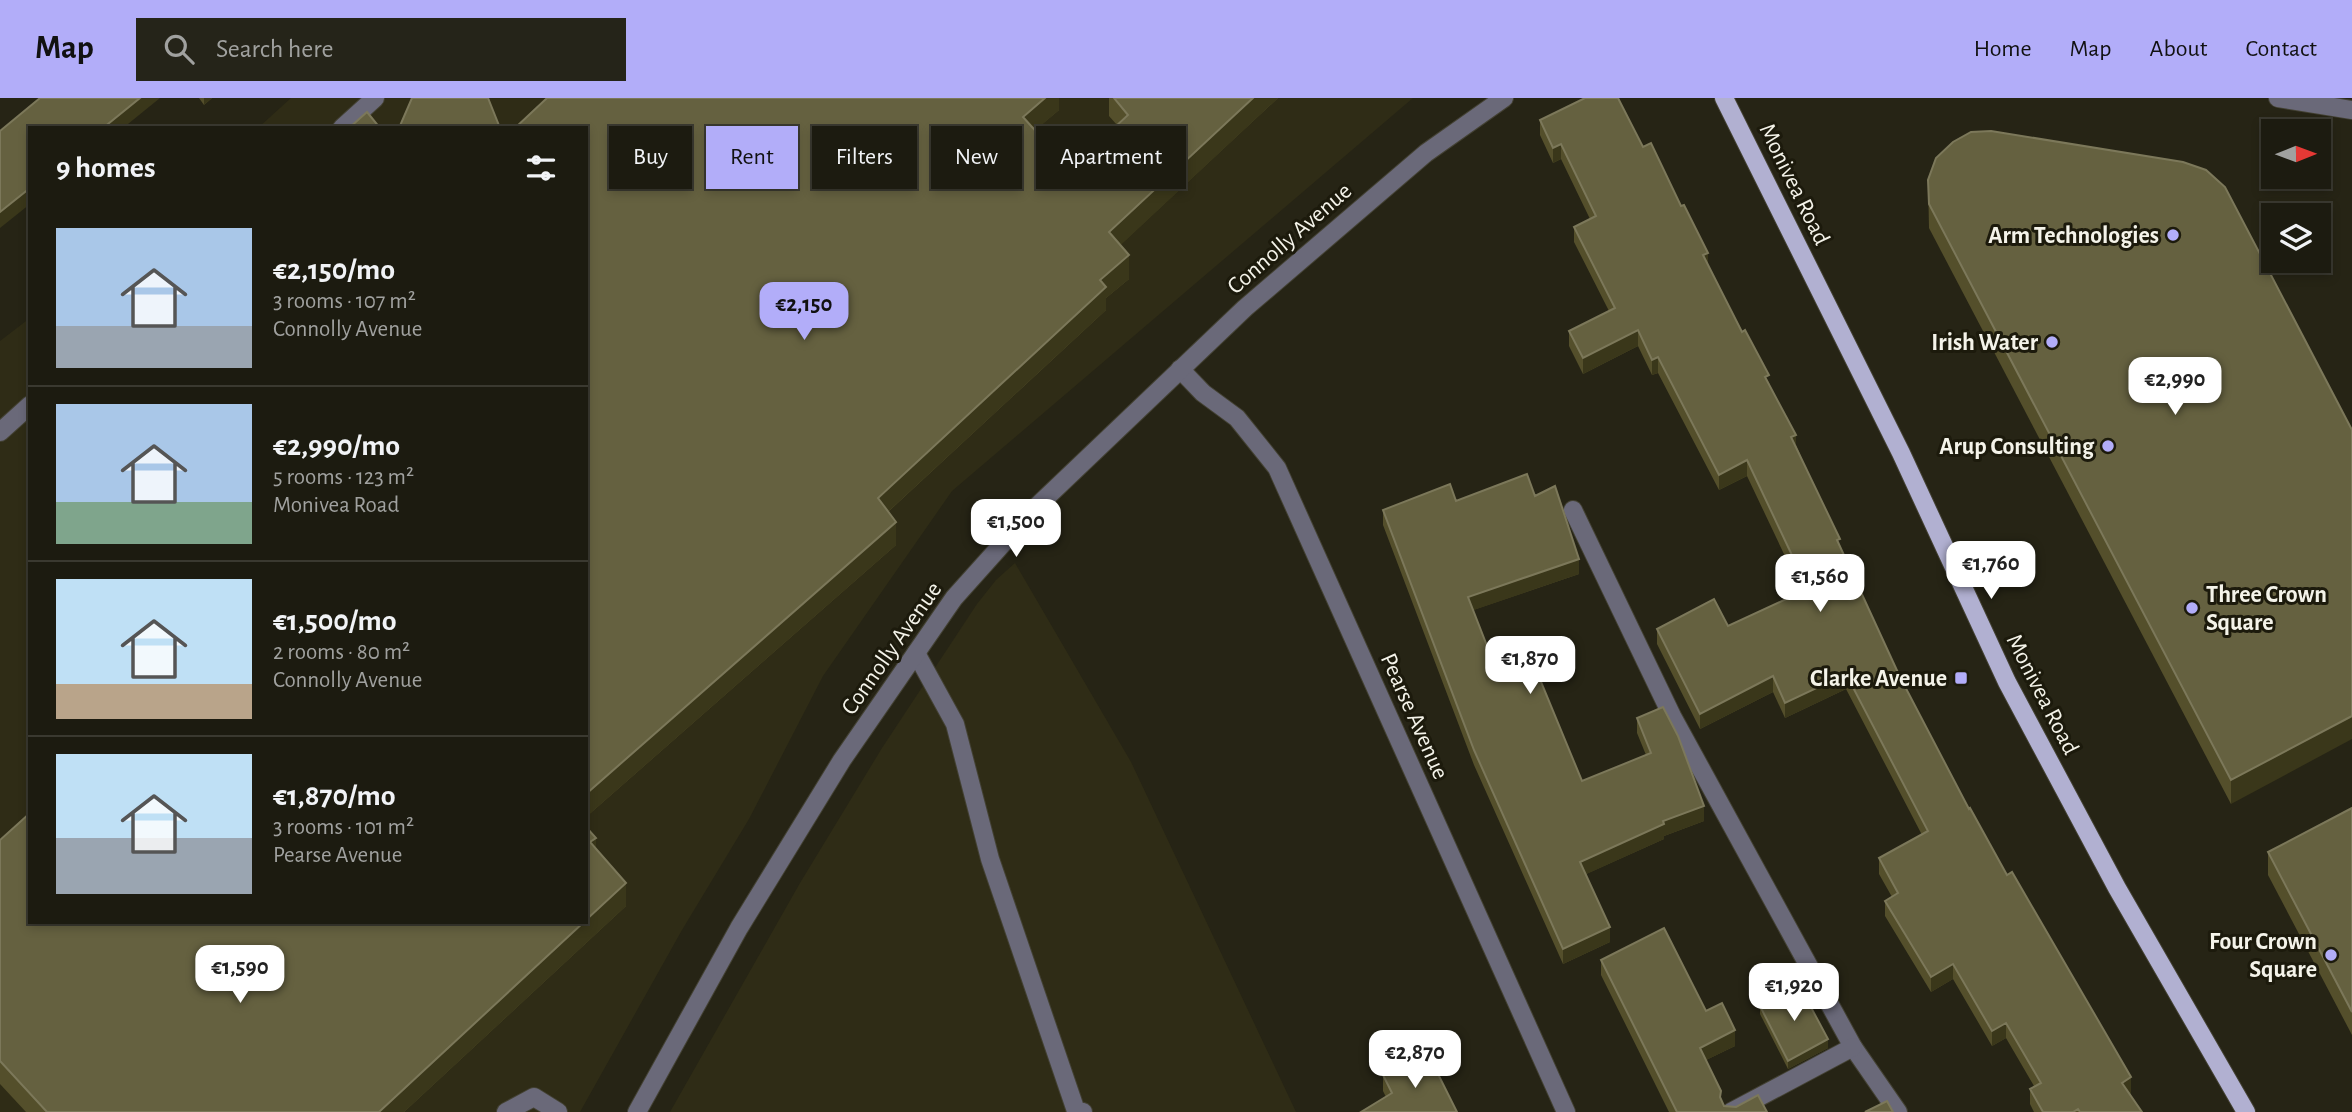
<!DOCTYPE html>
<html lang="en">
<head>
<meta charset="utf-8">
<style>
	body { margin:0; font-family:"Alegreya Sans",sans-serif; background:#252419; color:#f1f3f6; height:100vh; display:flex; flex-direction:column; font-size:26px; white-space:nowrap }
	* { box-sizing:border-box; margin:0 }
	p { font-size:23px; color:#a0a19f }
	.icon { flex:none; width:38px; height:38px; fill:none; stroke:currentColor; stroke-width:2; stroke-linecap:round; stroke-linejoin:round }
	.map { position:relative; flex:1; overflow:hidden }
	.drawer { position:absolute; left:28px; top:28px; width:560px; height:798px; display:flex; flex-direction:column; background:#1c1b10; border-radius:0px; box-shadow:0 4px 10px #0003,0 0 0 2px #3a3930 }
	.drawer>* { flex:none }
	.guide { position:absolute; left:609px; top:28px; width:665px; height:63px; display:flex; gap:14px }
	.needle { width:46px; rotate:89deg }
	.buttons { position:absolute; left:2261px; top:21px; display:grid; gap:14px }
	.buttons a { display:grid; place-items:center; width:70px; height:70px; border-radius:0px; background:#1c1b10; box-shadow:0 4px 10px #0003,0 0 0 2px #3a3930; font-size:35px }
	.price { position:absolute; translate:-50% -60px; padding:0 16px; border-radius:14px; background:#fff; color:#222; font-size:23px; line-height:46px; filter:drop-shadow(0 2px 4px #0008) }
	.price::after { content:''; position:absolute; left:50%; top:42px; width:21px; height:16px; margin-left:-10px; background:inherit; clip-path:polygon(0 0,100% 0,50% 100%) }
	.price.selected { background:#b2adf9; color:#111 }
	ul { padding:0; list-style:none }
	li { display:flex; align-items:center; gap:21px; height:175px; padding:0 28px }
	li+li { border-top:2px solid #3a3930 }
	li span { display:grid; place-items:center; flex:none; width:196px; height:140px; border-radius:0px; color:#555 }
	li>.icon { margin-inline-start:auto }
	span .icon { width:84px; height:84px; fill:#fffc; stroke-width:1 }
	li b { font-size:30px }
	h2 { display:flex; justify-content:space-between; align-items:center; height:84px; padding:0 28px; font-size:30px }
	.pill { padding:0 24px; border-radius:0px; background:#1c1b10; box-shadow:0 4px 10px #0003,0 0 0 2px #3a3930; font-size:24px; line-height:63px }
	.pill.selected { background:#b2adf9; color:#111 }
	header { display:flex; align-items:center; gap:42px; box-sizing:border-box; height:98px; padding:0 35px; background:#b2adf9; color:#111 }
	header strong { font-size:33px }
	nav { display:flex; gap:38px; margin-inline-start:auto; font-size:24px }
	.search { width:490px; height:63px; background:#252419; display:flex; align-items:center; gap:18px; box-sizing:border-box; padding:0 24px; border-radius:0px; color:#a0a19f; font-size:26px }
	.map>svg:first-child { display:block }
	.built { fill:#2f2c16 }
	.lines { fill:none; stroke-linecap:round; stroke-linejoin:round }
	.minor-casing { stroke:#434133; stroke-width:20 }
	.major-casing { stroke:#434133; stroke-width:20 }
	.minor { stroke:#6a6979; stroke-width:18 }
	.major { stroke:#b1b0d1; stroke-width:18 }
	.wall { fill:#544f2b }
	.shaded-wall { fill:#3a371a }
	.building { fill:#656140; stroke:#7c785a; stroke-width:2 }
	.poi-dot { fill:#b2adf9; stroke:#1c1a0c; stroke-width:2.5 }
	.labels { text-anchor:middle; stroke-width:6; stroke-linejoin:round; paint-order:stroke }
	.street-label { font-size:24px; fill:#f4f3e9; stroke:#1c1a0c }
	.poi-label { font-size:24px; font-weight:bold; fill:#f4f3e9; stroke:#1c1a0c; text-anchor:end }
</style>
</head>
<body>
<header>
<strong>Map</strong>
<div class="search"><svg class="icon" aria-label="search" viewBox="0 0 24 24"><circle cx="10" cy="10" r="6"/><path d="M15 15l6 6"/></svg>Search here</div>
<nav><a>Home</a><a>Map</a><a>About</a><a>Contact</a></nav>
</header>
<div class="map">
<svg width="2352" height="1014" viewBox="0 0 2352 1014">
	<rect width="100%" height="100%" fill="#262415"/>
	<g class="built">
		<polygon points="291,0 1413,0 952,393 823,578 749,721 682,832 580,1014 0,1014 0,243 30,220 30,824 586,824 586,30 258,30"/>
		<polygon points="1015,465 1131,664 1296,1014 670,1014 800,785 882,650 977,506 996,482"/>
	</g>
	<g class="lines">
		<defs>
			<g id="minor">
				<polyline points="2278,0 2352,12"/>
				<polyline points="342,30 375,0"/>
				<polyline points="1180,271 1203,295 1237,320 1277,370 1566,1014"/>
				<polyline points="0,334 30,307"/>
				<polyline points="1573,412 1672,618 1853,949 1898,1014"/>
				<polyline points="916,555 955,626 990,761 1076,1013 1083,1014"/>
				<polyline points="506,1014 534,999 558,1014"/>
				<polyline points="637,1014 739,830 842,662 954,500 1032,413 1245,210 1426,55 1504,0"/>
				<polyline points="1731,1014 1853,949"/>
			</g>
			<polyline id="major" points="1724,0 1901,355 2007,584 2117,790 2246,1014"/>
		</defs>
		<use href="#minor" class="minor-casing"/>
		<use href="#major" class="major-casing"/>
		<use href="#minor" class="minor"/>
		<use href="#major" class="major"/>
	</g>
	<g class="wall">
		<polygon points="199,0 212,0 204,7"/>
		<polygon points="1059,0 1059,12 1035,32 1070,71 1117,27 1109,18 1109,0 1278,0 1120,147 1129,181 1106,200 1106,212 888,414 896,447 586,719 586,30"/>
		<polygon points="1540,22 1643,49 1708,167 1769,285 1840,448 1900,579 1969,711 2007,777 2131,995 2129,996 2142,1014 2034,1014 2030,1006 2030,991 2034,988 2006,940 1992,948 1953,881 1931,894 1885,818 1885,803 1892,799 1879,776 1879,760 1922,737 1846,591 1785,620 1773,594 1700,631 1657,546 1657,531 1728,528 1802,494 1747,378 1719,392 1658,275 1652,277 1638,248 1583,276 1569,248 1569,233 1609,213 1574,144 1574,129 1590,121 1561,61 1553,65 1540,37"/>
		<polygon points="1928,82 2352,332 2231,706 1929,130"/>
		<polygon points="1535,398 1579,476 1473,512 1491,558 1582,683 1646,657 1637,635 1637,620 1704,723 1664,738 1664,741 1586,776 1610,844 1563,866 1474,667 1383,427 1383,412"/>
		<polygon points="2352,710 2352,937 2268,777 2268,754"/>
		<polygon points="0,742 596,750 626,808 404,1014 26,1014 0,986"/>
		<polygon points="1601,862 1706,913 1735,948 1706,962 1724,1008 1767,1014 1669,1014 1601,877"/>
		<polygon points="1760,908 1828,950 1788,971 1760,916"/>
		<polygon points="1383,977 1457,1014 1386,999 1383,993"/>
	</g>
	<g class="shaded-wall">
		<polygon points="140,0 160,0 123,30 103,30"/>
		<polygon points="204,0 212,0 204,7"/>
		<polygon points="1045,0 1059,0 1059,12 1023,43 1023,19"/>
		<polygon points="1253,0 1278,0 1109,158 1109,134"/>
		<polygon points="1561,46 1561,61 1553,65 1553,50"/>
		<polygon points="30,90 30,106 0,130 0,114"/>
		<polygon points="1708,155 1708,170 1703,157"/>
		<polygon points="1129,157 1129,181 1106,200 1106,212 878,423 878,400 1100,182"/>
		<polygon points="1638,232 1638,248 1583,276 1583,260"/>
		<polygon points="1658,259 1658,275 1652,277 1652,262"/>
		<polygon points="1796,337 1796,352 1791,339"/>
		<polygon points="1747,362 1747,378 1719,392 1719,377"/>
		<polygon points="896,424 896,447 586,719 586,696"/>
		<polygon points="1579,461 1579,476 1468,514 1468,499"/>
		<polygon points="1846,576 1846,591 1785,620 1785,605"/>
		<polygon points="1773,578 1773,594 1700,631 1700,616"/>
		<polygon points="2352,618 2352,641 2231,706 2231,682"/>
		<polygon points="1704,708 1704,723 1664,738 1664,741 1580,779 1580,764 1663,723"/>
		<polygon points="596,740 596,763 590,744"/>
		<polygon points="626,785 626,808 404,1014 379,1014 584,824 586,824 586,822"/>
		<polygon points="1610,829 1610,844 1563,866 1563,851"/>
		<polygon points="1953,866 1953,881 1931,894 1931,879"/>
		<polygon points="2006,925 2006,940 1992,948 1992,933"/>
		<polygon points="1735,932 1735,948 1700,965 1700,950"/>
		<polygon points="1828,941 1828,950 1788,971 1788,963"/>
		<polygon points="2131,979 2131,995 2122,1000 2122,985"/>
	</g>
	<g class="building">
		<polygon points="40,0 140,0 103,30 30,30 30,90 0,114 0,33"/>
		<polygon points="412,0 488,0 500,30 399,30"/>
		<polygon points="547,0 1045,0 1023,19 1070,71 1128,17 1114,0 1253,0 1109,134 1129,157 1100,182 1106,189 878,400 896,424 586,696 586,30 515,30"/>
		<polygon points="1585,0 1618,0 1643,49 1651,45 1681,108 1684,107 1708,155 1703,157 1742,234 1745,232 1769,277 1765,279 1796,337 1791,339 1840,441 1837,442 1900,579 1969,711 1970,710 2007,777 2012,774 2131,979 2122,985 2142,1014 2080,1014 2078,1011 2073,1014 2043,1014 2030,991 2041,985 2006,925 1992,933 1953,866 1931,879 1885,803 1898,795 1879,760 1928,733 1846,576 1785,605 1773,578 1700,616 1657,531 1714,501 1728,528 1808,491 1747,362 1719,377 1658,259 1652,262 1638,232 1583,260 1569,233 1615,210 1574,129 1596,118 1561,46 1553,50 1540,22"/>
		<polygon points="367,14 380,30 349,30"/>
		<polygon points="1991,33 2183,64 2206,72 2225,89 2352,332 2352,618 2231,682 1929,106 1928,82 1936,60 1953,44 1971,34"/>
		<polygon points="1527,376 1535,398 1555,388 1579,461 1468,499 1491,558 1525,545 1582,683 1651,655 1637,620 1663,609 1678,638 1704,708 1663,723 1664,726 1580,764 1610,829 1563,851 1474,652 1383,412 1450,386 1456,403"/>
		<polygon points="2352,710 2352,914 2268,754"/>
		<polygon points="30,715 30,824 584,824 379,1014 47,1014 0,963 0,742"/>
		<polygon points="586,729 596,740 590,744 626,785 586,822"/>
		<polygon points="1664,830 1706,913 1722,905 1735,932 1700,950 1721,993 1720,999 1724,1008 1736,1009 1758,997 1767,1014 1677,1014 1601,862"/>
		<polygon points="1799,887 1828,941 1788,963 1760,908"/>
		<polygon points="1427,954 1457,1014 1361,1014 1392,995 1383,977"/>
		<polygon points="1887,1003 1893,1014 1865,1014"/>
	</g>
	<g class="poi-dot">
		<circle cx="2173" cy="137" r="7"/>
		<circle cx="2052" cy="244" r="7"/>
		<circle cx="2108" cy="348" r="7"/>
		<circle cx="2192" cy="510" r="7"/>
		<rect x="1954" y="573" width="14" height="14" rx="3.5"/>
		<circle cx="2331" cy="857" r="7"/>
	</g>
	<g class="labels">
		<g class="street-label">
			<text transform="translate(1795 86) rotate(64)" y="8">Monivea Road</text>
			<text transform="translate(1289 140) rotate(-41)" y="8">Connolly Avenue</text>
			<text transform="translate(891 550) rotate(-55)" y="8">Connolly Avenue</text>
			<text transform="translate(2043 596) rotate(63)" y="8">Monivea Road</text>
			<text transform="translate(1415 618) rotate(66)" y="8">Pearse Avenue</text>
		</g>
		<g class="poi-label">
			<text x="2159" y="145">Arm Technologies</text>
			<text x="2038" y="252">Irish Water</text>
			<text x="2094" y="356">Arup Consulting</text>
			<text x="2206" y="504" text-anchor="start">Three Crown<tspan x="2206" dy="28">Square</tspan></text>
			<text x="1947" y="588">Clarke Avenue</text>
			<text x="2317" y="851">Four Crown<tspan x="2317" dy="28">Square</tspan></text>
		</g>
	</g>
</svg>
<div class="buttons">
<a><svg class="needle" viewBox="-14 -14 28 28"><path d="M0-13l5 13h-10z" fill="#e53935"/><path d="M0 13l5-13h-10z" fill="#a0a19f"/></svg></a>
<a><svg class="icon" aria-label="layers" viewBox="0 0 24 24"><path d="M12 4l9 5-9 5-9-5zM3 14l9 5 9-5"/></svg></a>
</div>
<b class="price selected" style="left:804px;top:244px">€2,150</b>
<b class="price" style="left:2175px;top:319px">€2,990</b>
<b class="price" style="left:1016px;top:461px">€1,500</b>
<b class="price" style="left:1991px;top:503px">€1,760</b>
<b class="price" style="left:1820px;top:516px">€1,560</b>
<b class="price" style="left:1530px;top:598px">€1,870</b>
<b class="price" style="left:240px;top:907px">€1,590</b>
<b class="price" style="left:1794px;top:925px">€1,920</b>
<b class="price" style="left:1415px;top:992px">€2,870</b>
<div class="guide">
<a class="pill">Buy</a>
<a class="pill selected">Rent</a>
<a class="pill">Filters</a>
<a class="pill">New</a>
<a class="pill">Apartment</a>
</div>
<section class="drawer">
<h2>9 homes<svg class="icon" aria-label="filters" viewBox="0 0 24 24"><path d="M4 7h16M4 17h16"/><circle cx="9" cy="7" r="2"/><circle cx="15" cy="17" r="2"/></svg></h2>
<ul>
<li><span style="background:linear-gradient(#a9c7e8 70%,#9aa5b1 0)"><svg class="icon" aria-label="home" viewBox="0 0 24 24"><path d="M3 11l9-7 9 7M6 9v11h12V9"/></svg></span><div><b>€2,150/mo</b><p>3 rooms · 107 m²</p><p>Connolly Avenue</p></div></li>
<li><span style="background:linear-gradient(#a9c7e8 70%,#7fa58c 0)"><svg class="icon" aria-label="home" viewBox="0 0 24 24"><path d="M3 11l9-7 9 7M6 9v11h12V9"/></svg></span><div><b>€2,990/mo</b><p>5 rooms · 123 m²</p><p>Monivea Road</p></div></li>
<li><span style="background:linear-gradient(#bfe0f5 75%,#b9a48a 0)"><svg class="icon" aria-label="home" viewBox="0 0 24 24"><path d="M3 11l9-7 9 7M6 9v11h12V9"/></svg></span><div><b>€1,500/mo</b><p>2 rooms · 80 m²</p><p>Connolly Avenue</p></div></li>
<li><span style="background:linear-gradient(#bfe0f5 60%,#9aa5b1 0)"><svg class="icon" aria-label="home" viewBox="0 0 24 24"><path d="M3 11l9-7 9 7M6 9v11h12V9"/></svg></span><div><b>€1,870/mo</b><p>3 rooms · 101 m²</p><p>Pearse Avenue</p></div></li>
</ul>
</section>
</div>
</body>
</html>
